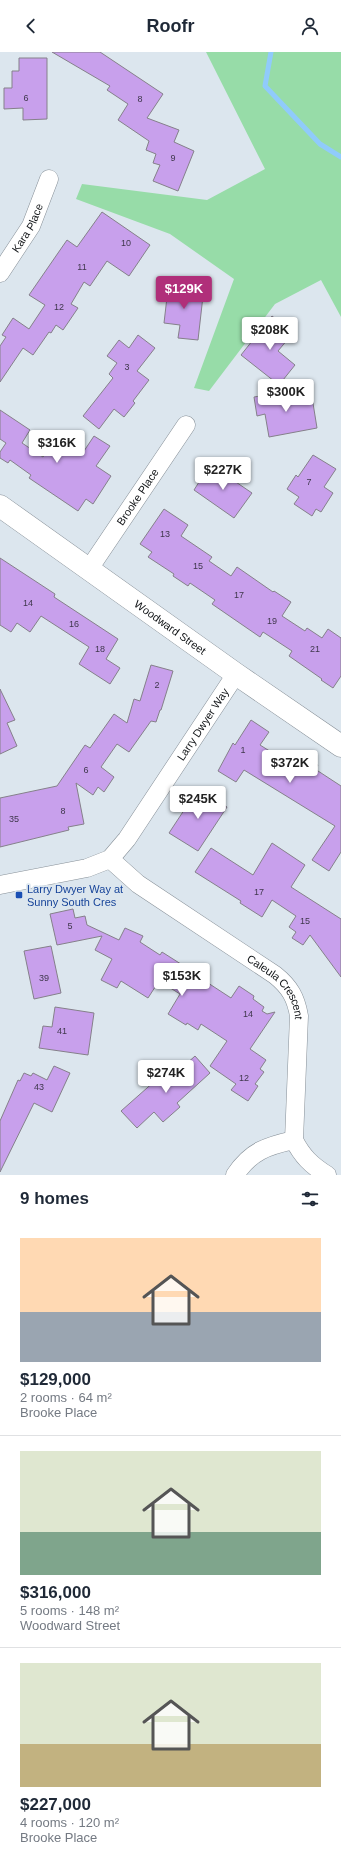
<!DOCTYPE html>
<html lang="en">
<head>
<meta charset="utf-8">
<style>
	body { margin:0; font-family:Helvetica,sans-serif; background:#f2f2f3; color:#1f2937; height:100vh; display:flex; flex-direction:column; font-size:15px; white-space:nowrap }
	* { box-sizing:border-box; margin:0 }
	p { font-size:13px; color:#747a83 }
	.icon { flex:none; width:22px; height:22px; fill:none; stroke:currentColor; stroke-width:2; stroke-linecap:round; stroke-linejoin:round }
	.map { position:relative; height:1123px; overflow:hidden }
	.drawer { display:flex; flex-direction:column; background:#fff; flex:1 }
	.drawer>* { flex:none }
	.price { position:absolute; translate:-50% -34px; padding:0 9px; border-radius:4px; background:#fff; color:#222; font-size:13px; line-height:26px; filter:drop-shadow(0 1px 2px #0008) }
	.price::after { content:''; position:absolute; left:50%; top:24px; width:12px; height:9px; margin-left:-6px; background:inherit; clip-path:polygon(0 0,100% 0,50% 100%) }
	.price.selected { background:#b02f7a; color:#fff }
	ul { padding:0; list-style:none }
	li { display:grid; align-content:center; gap:8px; height:212px; padding:0 20px }
	li+li { border-top:1px solid #e0e1e3 }
	li span { display:grid; place-items:center; height:124px; border-radius:0px; color:#555 }
	li>.icon { margin-inline-start:auto }
	span .icon { width:72px; height:72px; fill:#fffc; stroke-width:1 }
	li b { font-size:17px }
	h2 { display:flex; justify-content:space-between; align-items:center; height:48px; padding:0 20px; font-size:17px }
	header { display:flex; justify-content:space-between; align-items:center; height:52px; padding:0 20px; background:#fff; font-size:18px; font-weight:700 }
	.map>svg:first-child { display:block }
	.green { fill:#97dca8 }
	.lines { fill:none; stroke-linecap:round; stroke-linejoin:round }
	.stream { stroke:#90cbfb; stroke-width:5 }
	.building { fill:#c8a0ec; stroke:#85808a }
	.minor-casing { stroke:#879098; stroke-width:19 }
	.tertiary-casing { stroke:#879098; stroke-width:23 }
	.minor { stroke:#fff; stroke-width:18 }
	.tertiary { stroke:#fff; stroke-width:22 }
	.transit-dot { fill:#1a4fb4; stroke:#dce6ee; stroke-width:1.5 }
	.labels { text-anchor:middle; stroke-width:3.5; stroke-linejoin:round; paint-order:stroke }
	.number-label { font-size:9px; fill:#3f374c }
	.street-label { font-size:11px; fill:#111417; stroke:#dce6ee }
	.transit-label { font-size:11px; fill:#164399; stroke:#dce6ee; text-anchor:start }
</style>
</head>
<body>
<header><svg class="icon" aria-label="back" viewBox="0 0 24 24"><path d="M15 5l-7 7 7 7"/></svg>Roofr<svg class="icon" aria-label="person" viewBox="0 0 24 24"><circle cx="12" cy="8" r="4"/><path d="M4 21q1-7 8-7t8 7"/></svg></header>
<div class="map">
<svg width="341" height="1123" viewBox="0 0 341 1123">
	<rect width="100%" height="100%" fill="#dce6ee"/>
	<polygon class="green" points="206,0 341,0 341,265 321,228 275,252 209,339 194,336 234,227 170,182 76,147 82,132 207,148 265,117"/>
	<g class="lines">
		<polyline class="stream" points="271,0 265,34 320,92 341,105"/>
	</g>
	<g class="building">
		<polygon points="52,0 100,0 163,42 147,66 179,78 174,90 194,99 178,139 153,129 160,113 153,111 156,102 146,98 149,89 118,68 128,52 107,38 110,34"/>
		<polygon points="19,6 47,6 47,67 23,68 23,56 4,57 4,36 12,36 12,19 19,19"/>
		<polygon points="102,160 150,193 129,224 107,209 90,234 84,230 71,252 78,256 63,278 56,273 51,281 49,280 33,303 23,296 0,330 0,294 6,285 2,283 13,266 29,277 45,253 29,243 67,188 77,195"/>
		<polygon points="169,228 188,231 187,242 203,244 198,288 178,286 180,273 164,271"/>
		<polygon points="272,264 293,281 278,299 295,313 279,333 241,303"/>
		<polygon points="138,283 155,296 137,319 149,328 133,349 135,351 124,365 114,357 99,377 83,364 113,326 109,322 117,311 107,304 119,288 129,296"/>
		<polygon points="292,339 294,348 312,345 317,376 269,385 265,362 257,364 254,345"/>
		<polygon points="0,358 30,378 22,391 43,405 57,385 82,402 94,384 110,394 96,414 111,424 93,452 86,447 78,459 29,426 31,423 10,408 8,411 0,406 0,400 6,391 0,387"/>
		<polygon points="313,403 336,417 324,435 333,441 321,460 316,457 312,464 294,452 299,445 287,437 296,423 298,425"/>
		<polygon points="223,411 235,419 230,426 252,441 234,466 194,438 206,419 214,425"/>
		<polygon points="164,457 188,473 181,484 212,505 209,509 231,524 237,515 273,540 274,539 291,550 282,564 305,579 307,576 322,586 328,577 341,586 341,624 333,636 321,628 322,627 289,604 292,599 263,580 260,585 212,552 215,548 190,531 188,534 173,524 174,522 148,505 152,500 140,492"/>
		<polygon points="0,506 55,542 54,545 118,587 106,607 120,616 110,632 79,612 89,595 41,564 30,580 17,571 11,580 0,573"/>
		<polygon points="151,613 173,619 161,658 160,658 156,670 151,669 129,700 117,692 101,715 114,725 104,740 98,735 93,743 76,731 84,772 68,775 69,778 0,795 0,746 57,734 85,693 90,696 114,662 127,671 134,647 140,649"/>
		<polygon points="0,637 15,668 7,671 17,694 0,702"/>
		<polygon points="251,668 269,680 260,693 292,713 299,702 318,713 315,717 341,734 341,800 329,819 312,808 335,774 244,718 236,730 218,719 233,691 235,693"/>
		<polygon points="198,737 227,755 198,799 169,781"/>
		<polygon points="272,791 305,813 291,835 341,867 341,925 310,883 303,893 292,886 296,880 289,875 296,864 272,848 262,865 240,851 241,849 195,820 211,796 253,823"/>
		<polygon points="73,857 75,866 85,864 87,873 119,888 125,876 143,884 140,890 160,903 162,900 195,921 196,918 208,925 205,929 231,946 239,934 254,944 253,947 264,955 262,959 267,962 275,960 250,997 266,1008 260,1017 264,1020 255,1032 258,1034 248,1049 231,1038 236,1032 210,1014 227,989 201,972 198,978 187,971 186,973 168,962 180,942 159,929 148,946 121,929 117,936 101,928 112,907 95,898 102,884 57,893 50,862"/>
		<polygon points="51,894 61,941 34,947 24,899"/>
		<polygon points="55,955 94,961 88,1003 39,996 43,974 52,975"/>
		<polygon points="195,1004 210,1021 177,1051 180,1055 163,1070 154,1060 137,1076 121,1059 156,1028 162,1034"/>
		<polygon points="54,1014 70,1021 52,1060 34,1051 0,1120 0,1069 18,1028 20,1029 24,1021 31,1024 33,1021 47,1028"/>
	</g>
	<g class="lines">
		<defs>
			<g id="minor">
				<path id="s1" d="M0,221L31,174L49,127"/>
				<path id="s2" d="M89,517L186,373"/>
				<path id="s3" d="M110,807L138,832L275,923C290,935 296,946 299,964L294,1088C302,1104 311,1113 327,1123"/>
				<path id="s4" d="M0,833L87,816L110,807L127,787L236,622"/>
				<path d="M235,1123C251,1099 267,1094 294,1088"/>
			</g>
			<g id="tertiary">
				<path id="s5" d="M0,454L236,622L341,694"/>
			</g>
		</defs>
		<use href="#minor" class="minor-casing"/>
		<use href="#tertiary" class="tertiary-casing"/>
		<use href="#minor" class="minor"/>
		<use href="#tertiary" class="tertiary"/>
	</g>
	<rect class="transit-dot" x="15" y="839" width="8" height="8" rx="2"/>
	<g class="labels">
		<g class="number-label">
			<text x="26" y="49">6</text>
			<text x="140" y="50">8</text>
			<text x="173" y="109">9</text>
			<text x="126" y="194">10</text>
			<text x="82" y="218">11</text>
			<text x="59" y="258">12</text>
			<text x="127" y="318">3</text>
			<text x="309" y="433">7</text>
			<text x="165" y="485">13</text>
			<text x="198" y="517">15</text>
			<text x="239" y="546">17</text>
			<text x="28" y="554">14</text>
			<text x="272" y="572">19</text>
			<text x="74" y="575">16</text>
			<text x="100" y="600">18</text>
			<text x="315" y="600">21</text>
			<text x="157" y="636">2</text>
			<text x="243" y="701">1</text>
			<text x="86" y="721">6</text>
			<text x="63" y="762">8</text>
			<text x="14" y="770">35</text>
			<text x="259" y="843">17</text>
			<text x="305" y="872">15</text>
			<text x="70" y="877">5</text>
			<text x="44" y="929">39</text>
			<text x="248" y="965">14</text>
			<text x="62" y="982">41</text>
			<text x="244" y="1029">12</text>
			<text x="39" y="1038">43</text>
		</g>
		<g class="street-label">
			<text dy="4" stroke="none"><textPath href="#s1" startOffset="53">Kara Place</textPath></text>
			<text dy="4" stroke="none"><textPath href="#s2" startOffset="87">Brooke Place</textPath></text>
			<text dy="4" stroke="none"><textPath href="#s5" startOffset="209">Woodward Street</textPath></text>
			<text dy="4" stroke="none"><textPath href="#s4" startOffset="277">Larry Dwyer Way</textPath></text>
			<text dy="4" stroke="none"><textPath href="#s3" startOffset="212">Caleula Crescent</textPath></text>
		</g>
		<g class="transit-label">
			<text x="27" y="841">Larry Dwyer Way at<tspan x="27" dy="13">Sunny South Cres</tspan></text>
		</g>
	</g>
</svg>
<b class="price selected" style="left:184px;top:258px">$129K</b>
<b class="price" style="left:270px;top:299px">$208K</b>
<b class="price" style="left:286px;top:361px">$300K</b>
<b class="price" style="left:57px;top:412px">$316K</b>
<b class="price" style="left:223px;top:439px">$227K</b>
<b class="price" style="left:290px;top:732px">$372K</b>
<b class="price" style="left:198px;top:768px">$245K</b>
<b class="price" style="left:182px;top:945px">$153K</b>
<b class="price" style="left:166px;top:1042px">$274K</b>
</div>
<section class="drawer">
<h2>9 homes<svg class="icon" aria-label="filters" viewBox="0 0 24 24"><path d="M4 7h16M4 17h16"/><circle cx="9" cy="7" r="2"/><circle cx="15" cy="17" r="2"/></svg></h2>
<ul>
<li><span style="background:linear-gradient(#ffd9b3 60%,#9aa5b1 0)"><svg class="icon" aria-label="home" viewBox="0 0 24 24"><path d="M3 11l9-7 9 7M6 9v11h12V9"/></svg></span><div><b>$129,000</b><p>2 rooms · 64 m²</p><p>Brooke Place</p></div></li>
<li><span style="background:linear-gradient(#dfe7d0 65%,#7fa58c 0)"><svg class="icon" aria-label="home" viewBox="0 0 24 24"><path d="M3 11l9-7 9 7M6 9v11h12V9"/></svg></span><div><b>$316,000</b><p>5 rooms · 148 m²</p><p>Woodward Street</p></div></li>
<li><span style="background:linear-gradient(#dfe7d0 65%,#c2b280 0)"><svg class="icon" aria-label="home" viewBox="0 0 24 24"><path d="M3 11l9-7 9 7M6 9v11h12V9"/></svg></span><div><b>$227,000</b><p>4 rooms · 120 m²</p><p>Brooke Place</p></div></li>
</ul>
</section>
</body>
</html>
